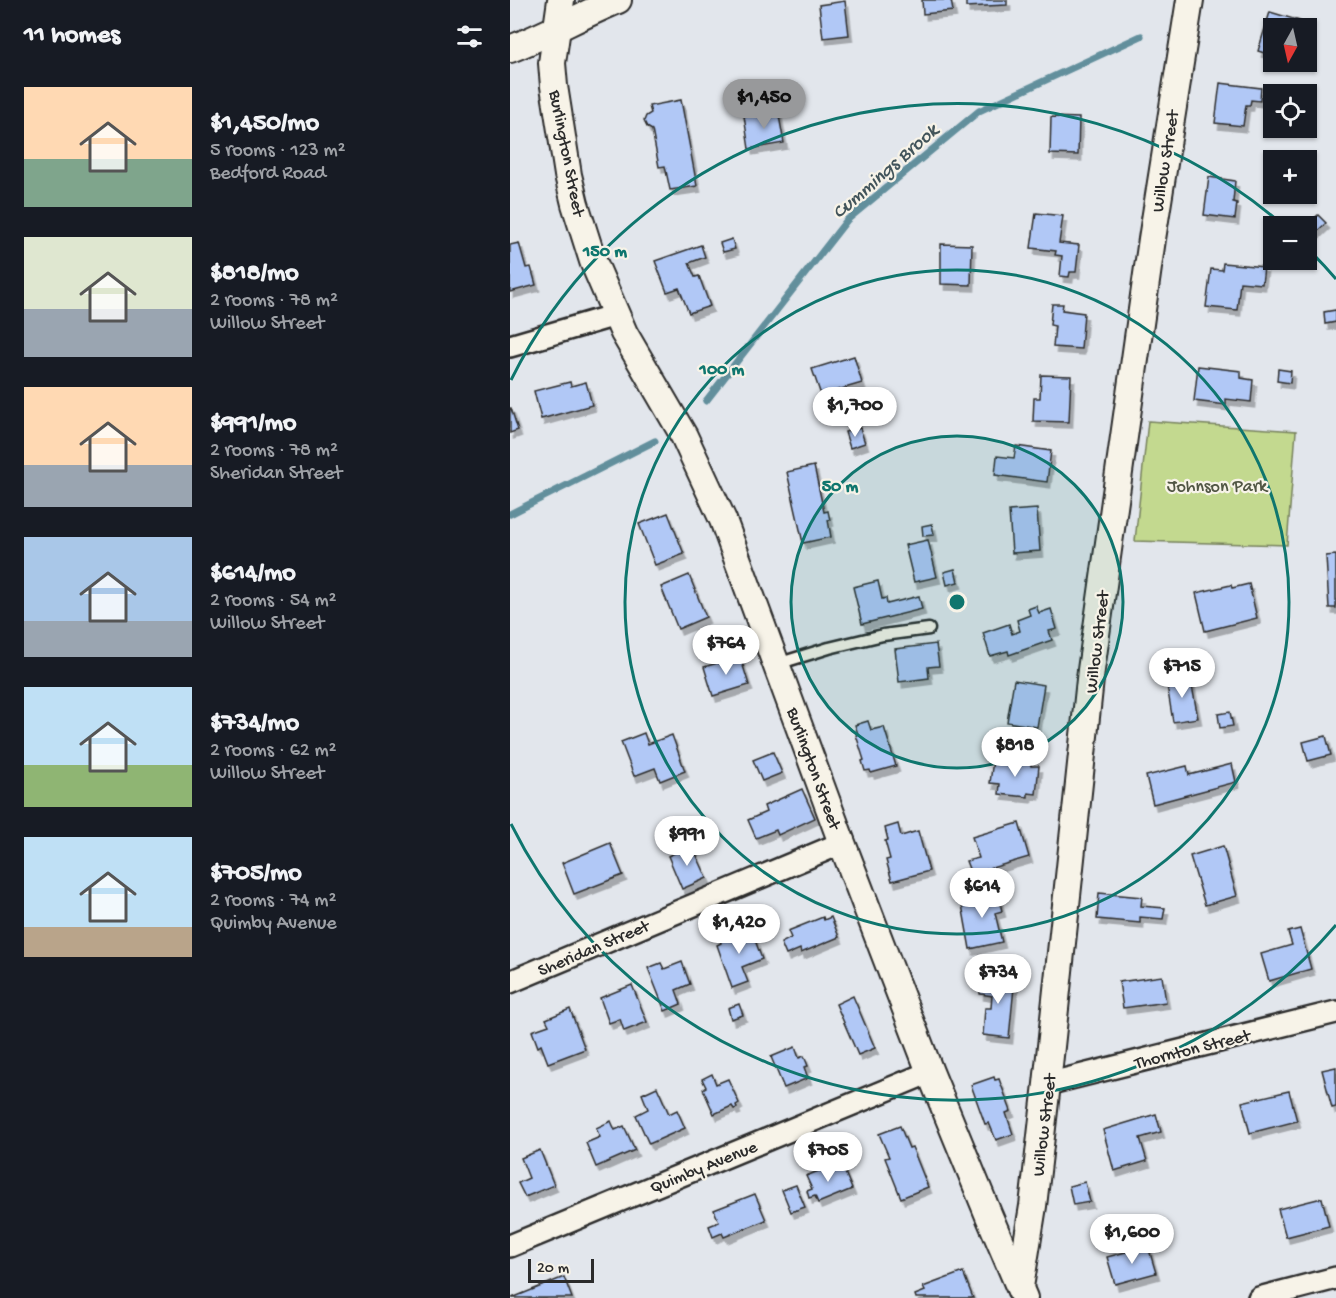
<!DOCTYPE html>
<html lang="en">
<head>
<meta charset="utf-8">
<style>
	body { margin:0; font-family:"Gochi Hand",sans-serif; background:#242831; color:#f1f3f6; height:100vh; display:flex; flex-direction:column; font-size:22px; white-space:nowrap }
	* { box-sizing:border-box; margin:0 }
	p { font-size:20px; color:#9ea1a6 }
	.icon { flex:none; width:33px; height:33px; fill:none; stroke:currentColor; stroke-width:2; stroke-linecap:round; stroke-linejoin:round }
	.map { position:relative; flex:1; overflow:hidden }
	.sheet { display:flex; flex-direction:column; background:#171b24; width:510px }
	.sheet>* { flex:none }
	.needle { width:39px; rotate:188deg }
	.tools { position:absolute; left:753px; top:18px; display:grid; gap:12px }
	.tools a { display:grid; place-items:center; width:54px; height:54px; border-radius:0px; background:#171b24; box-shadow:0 2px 4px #0004; font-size:30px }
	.scale { position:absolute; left:18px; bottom:15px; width:66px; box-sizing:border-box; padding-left:6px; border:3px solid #2b2b2b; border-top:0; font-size:16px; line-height:21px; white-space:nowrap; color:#2b2b2b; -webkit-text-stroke:4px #f7f3e8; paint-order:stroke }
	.price { position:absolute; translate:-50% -51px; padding:0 14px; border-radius:21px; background:#fff; color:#222; font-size:20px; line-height:39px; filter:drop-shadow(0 2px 3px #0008) }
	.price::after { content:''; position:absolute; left:50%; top:36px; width:18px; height:14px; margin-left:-9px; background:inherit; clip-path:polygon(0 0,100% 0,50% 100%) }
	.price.on { background:#98999b; color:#111 }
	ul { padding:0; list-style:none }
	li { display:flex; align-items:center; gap:18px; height:150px; padding:0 24px }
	li span { display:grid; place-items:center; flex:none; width:168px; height:120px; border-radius:0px; color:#555 }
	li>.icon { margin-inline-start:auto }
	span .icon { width:72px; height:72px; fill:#fffc; stroke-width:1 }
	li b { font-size:26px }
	h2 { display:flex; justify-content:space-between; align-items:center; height:72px; padding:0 24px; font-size:26px }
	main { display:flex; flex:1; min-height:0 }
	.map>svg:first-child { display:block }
	.green { fill:#c3d98f; stroke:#77825d; stroke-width:1.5 }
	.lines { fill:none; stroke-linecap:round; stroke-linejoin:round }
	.stream { stroke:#628f9c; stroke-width:7 }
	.building { fill:#b1c8f6; stroke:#2b2b2b; stroke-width:1.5; filter:url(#shadow) }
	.service-casing { stroke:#2b2b2b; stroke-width:15 }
	.minor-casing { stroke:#2b2b2b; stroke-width:26 }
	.tertiary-casing { stroke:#2b2b2b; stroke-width:30 }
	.service { stroke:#f7f3e8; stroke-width:10 }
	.minor { stroke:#f7f3e8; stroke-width:21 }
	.tertiary { stroke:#f7f3e8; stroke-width:26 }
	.ring { fill:none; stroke:#0f766e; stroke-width:3 }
	.labels { text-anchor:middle; stroke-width:4.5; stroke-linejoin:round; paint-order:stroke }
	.street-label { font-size:18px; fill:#2b2b2b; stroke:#f7f3e8 }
	.park-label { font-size:18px; fill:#515644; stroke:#f7f3e8 }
	.water-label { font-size:20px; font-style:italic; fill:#42545a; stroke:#f7f3e8 }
	.centre { fill:#0f766e; stroke:#f7f3e8; stroke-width:3 }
	.ring-label { font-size:18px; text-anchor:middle; font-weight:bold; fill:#0f766e; stroke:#f7f3e8; stroke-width:4.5; stroke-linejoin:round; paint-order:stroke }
</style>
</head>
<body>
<main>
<section class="sheet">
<h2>11 homes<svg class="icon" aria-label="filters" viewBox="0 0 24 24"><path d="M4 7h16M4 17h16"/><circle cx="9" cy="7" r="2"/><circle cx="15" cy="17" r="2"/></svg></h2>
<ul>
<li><span style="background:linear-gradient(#ffd9b3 60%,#7fa58c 0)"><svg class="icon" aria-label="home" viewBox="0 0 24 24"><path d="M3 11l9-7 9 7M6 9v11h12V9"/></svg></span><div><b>$1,450/mo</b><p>5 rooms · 123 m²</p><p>Bedford Road</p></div></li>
<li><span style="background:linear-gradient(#dfe7d0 60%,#9aa5b1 0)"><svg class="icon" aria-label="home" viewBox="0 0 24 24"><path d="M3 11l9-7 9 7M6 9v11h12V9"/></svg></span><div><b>$818/mo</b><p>2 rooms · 78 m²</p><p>Willow Street</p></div></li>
<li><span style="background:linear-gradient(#ffd9b3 65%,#9aa5b1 0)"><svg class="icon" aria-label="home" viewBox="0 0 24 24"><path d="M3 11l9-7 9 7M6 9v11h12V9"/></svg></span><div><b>$991/mo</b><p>2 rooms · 78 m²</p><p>Sheridan Street</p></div></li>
<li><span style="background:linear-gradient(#a9c7e8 70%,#9aa5b1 0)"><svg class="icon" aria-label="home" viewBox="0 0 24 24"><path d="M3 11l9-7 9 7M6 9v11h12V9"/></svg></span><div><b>$614/mo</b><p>2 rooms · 54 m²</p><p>Willow Street</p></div></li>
<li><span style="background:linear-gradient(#bfe0f5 65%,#8fb573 0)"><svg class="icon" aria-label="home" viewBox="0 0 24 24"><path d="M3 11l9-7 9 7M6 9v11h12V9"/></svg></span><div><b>$734/mo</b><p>2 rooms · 62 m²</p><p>Willow Street</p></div></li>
<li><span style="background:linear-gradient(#bfe0f5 75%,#b9a48a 0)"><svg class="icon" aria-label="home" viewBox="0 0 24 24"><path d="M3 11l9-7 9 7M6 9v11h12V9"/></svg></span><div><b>$705/mo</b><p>2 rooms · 74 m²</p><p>Quimby Avenue</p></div></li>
</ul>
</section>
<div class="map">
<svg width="826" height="1298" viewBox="0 0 826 1298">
	<defs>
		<filter id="shadow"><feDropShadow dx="3.5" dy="6" stdDeviation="0" flood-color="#0004"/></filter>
	</defs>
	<rect width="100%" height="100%" fill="#e2e6ec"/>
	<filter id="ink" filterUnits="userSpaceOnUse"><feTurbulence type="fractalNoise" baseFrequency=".0167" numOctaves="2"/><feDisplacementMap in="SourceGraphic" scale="12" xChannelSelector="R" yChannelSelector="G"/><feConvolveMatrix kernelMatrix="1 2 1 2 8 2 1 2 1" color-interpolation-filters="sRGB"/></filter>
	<g filter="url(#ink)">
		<polygon class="green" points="638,421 786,431 777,545 625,541"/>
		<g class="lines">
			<g class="stream">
				<polyline points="196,401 337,220 469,111 631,36"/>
				<polyline points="0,514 145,441"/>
			</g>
		</g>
		<g class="building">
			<polygon points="412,0 441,0 443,11 413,14"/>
			<polygon points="456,0 497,0 497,5 456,7"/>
			<polygon points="335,1 339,35 313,38 309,5"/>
			<polygon points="760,12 790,21 788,28 764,28 764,56 748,51"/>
			<polygon points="710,83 751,88 750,101 741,100 740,105 736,105 733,126 705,123"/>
			<polygon points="171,100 187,186 160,190 155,166 149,167 142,130 137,127 134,121 136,116 141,113 139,106"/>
			<polygon points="268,110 274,143 239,149 234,116"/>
			<polygon points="541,117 569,118 568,155 540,154"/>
			<polygon points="699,177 725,181 723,202 727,203 725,219 694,215"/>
			<polygon points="526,213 553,216 549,243 569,245 566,272 560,272 559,277 550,276 552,256 545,255 546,251 521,248"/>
			<polygon points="808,215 816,223 801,237 796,232 796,226 795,226"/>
			<polygon points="222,239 225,249 213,252 210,243"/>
			<polygon points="9,243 16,268 21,267 26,285 0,292 0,245"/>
			<polygon points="431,244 462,245 461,285 431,284"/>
			<polygon points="191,245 195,257 179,263 185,277 189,276 200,306 179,313 169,288 157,292 145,261"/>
			<polygon points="713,263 754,267 752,284 730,282 727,310 696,307 701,269 712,270"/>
			<polygon points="542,304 553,304 552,310 574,313 571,349 543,347 545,326 540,325"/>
			<polygon points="826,310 826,322 815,324 814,312"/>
			<polygon points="344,356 352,383 311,395 302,369"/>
			<polygon points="688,366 731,371 731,378 743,380 741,402 716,399 716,405 684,401"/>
			<polygon points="768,369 781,371 780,383 767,381"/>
			<polygon points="531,375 561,376 559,422 523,421 524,398 530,398"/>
			<polygon points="60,382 61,386 76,382 82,405 31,419 24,391"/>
			<polygon points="0,408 1,408 8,430 0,433"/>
			<polygon points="350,428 355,443 340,448 335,432"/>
			<polygon points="506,446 541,451 537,482 485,475 487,456 504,458"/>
			<polygon points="304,466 314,512 318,511 320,520 318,520 321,537 293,543 277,472"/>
			<polygon points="527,509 530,551 502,553 499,511"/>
			<polygon points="158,513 174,554 145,565 129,524"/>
			<polygon points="422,524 424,535 413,536 412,526"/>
			<polygon points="418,540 427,577 404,582 395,545"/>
			<polygon points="826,555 826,608 819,608 816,556"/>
			<polygon points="445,569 448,582 437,585 434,572"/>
			<polygon points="179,575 196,617 168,629 151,587"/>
			<polygon points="368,581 372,599 376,598 377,604 409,596 412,609 352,624 343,587"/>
			<polygon points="739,584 747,618 695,631 686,593 721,585 722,588"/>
			<polygon points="526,606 529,613 541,609 547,629 539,631 542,640 499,655 498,651 480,656 473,633 499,624 502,634 510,631 507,620 520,615 518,609"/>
			<polygon points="426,644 429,666 418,667 419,678 389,682 385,649"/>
			<polygon points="230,656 239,685 203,696 194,667"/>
			<polygon points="680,675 688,718 663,722 656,679"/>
			<polygon points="504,680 534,685 527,727 497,722"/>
			<polygon points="720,712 723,726 710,728 708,714"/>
			<polygon points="358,721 361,730 374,727 386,766 361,773 360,770 355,771 352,761 354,760 346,735 348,734 345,725"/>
			<polygon points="134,733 138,744 162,735 175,771 150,781 145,768 124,776 111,742"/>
			<polygon points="816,736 821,755 798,761 793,742"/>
			<polygon points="263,752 272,773 252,781 243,760"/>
			<polygon points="483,760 521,764 521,766 529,766 526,794 518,793 518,797 489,794 490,784 480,783"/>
			<polygon points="722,764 726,782 643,804 636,776 677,766 679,775"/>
			<polygon points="292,789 305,818 268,835 266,830 246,838 238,820 256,812 254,806"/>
			<polygon points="509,823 519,857 461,874 456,861 469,858 462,837"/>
			<polygon points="388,824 391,836 408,831 419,871 382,881 376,860 380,859 375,841 378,840 375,828"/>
			<polygon points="100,843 113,875 64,894 52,863"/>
			<polygon points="182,845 197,878 172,889 158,856"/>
			<polygon points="713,846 727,896 695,905 680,856"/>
			<polygon points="487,891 492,911 485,913 492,942 460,949 451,899"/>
			<polygon points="589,893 632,897 631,906 655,908 653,919 630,917 630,923 587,919"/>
			<polygon points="313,917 314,920 321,917 329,937 291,953 290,949 276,955 271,943 281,938 278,931"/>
			<polygon points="238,929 240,933 242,932 252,959 232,967 238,982 222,988 207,945 211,943 210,939"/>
			<polygon points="790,929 801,969 759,981 751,954 782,945 778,932"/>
			<polygon points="172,962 180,984 166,990 171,1004 155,1011 138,968 151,963 154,969"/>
			<polygon points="472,974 505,977 499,1038 473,1035 475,1008 481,1008 482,996 470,994"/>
			<polygon points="652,976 656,1002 613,1008 609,982"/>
			<polygon points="122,985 137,1022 114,1031 110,1019 99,1023 90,998"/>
			<polygon points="343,996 365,1048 348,1055 326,1004"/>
			<polygon points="229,1004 233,1015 221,1019 218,1008"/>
			<polygon points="60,1009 75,1049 38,1063 31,1045 28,1047 22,1031 39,1025 36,1019"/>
			<polygon points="285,1047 289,1058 294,1056 298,1066 294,1067 298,1078 274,1088 261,1057"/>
			<polygon points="826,1067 826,1107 822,1108 812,1070"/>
			<polygon points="202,1074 206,1084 218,1079 229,1103 226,1105 227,1108 224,1109 222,1106 204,1114 193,1089 196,1087 192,1079"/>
			<polygon points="484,1077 485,1080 489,1079 501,1111 496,1113 503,1134 486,1140 479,1123 475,1124 461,1085"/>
			<polygon points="147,1087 159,1114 167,1110 175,1128 139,1144 126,1115 138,1109 132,1094"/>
			<polygon points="779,1091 787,1121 740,1133 732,1102"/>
			<polygon points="646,1114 651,1132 630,1138 637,1161 604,1171 593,1130"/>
			<polygon points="101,1121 105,1130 114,1126 125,1150 86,1167 76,1143 90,1137 86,1128"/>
			<polygon points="390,1126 399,1148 402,1147 418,1187 391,1198 375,1158 379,1157 369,1134"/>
			<polygon points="30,1150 44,1185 15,1197 8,1183 19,1178 11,1158"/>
			<polygon points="319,1163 321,1167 331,1163 342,1189 308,1203 305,1196 299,1198 297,1191 302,1189 296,1176 311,1170 310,1167"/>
			<polygon points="575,1182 580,1202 563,1205 559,1186"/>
			<polygon points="286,1185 295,1207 281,1212 272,1190"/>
			<polygon points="245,1194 256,1220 214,1237 212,1233 203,1237 199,1226 209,1222 204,1210"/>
			<polygon points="812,1198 819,1226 776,1237 768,1209"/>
			<polygon points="638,1246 646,1273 605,1284 597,1257"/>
			<polygon points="453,1272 463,1298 406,1298 405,1295 415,1291 413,1287"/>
			<polygon points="54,1277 62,1298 2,1298"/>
		</g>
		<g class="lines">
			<defs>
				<polyline id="service" points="267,664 319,648 373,635 419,629"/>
				<g id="minor">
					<polyline points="0,346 106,315"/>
					<polyline points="0,982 332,843"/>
					<polyline points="537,1084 826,1012"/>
					<polyline points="0,1246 420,1072"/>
					<polyline points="749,1298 826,1278"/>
				</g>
				<g id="tertiary">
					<polyline points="51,0 42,63 44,86 58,175 65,204 83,261 114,333 174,436 213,520 332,843 420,1072 479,1216 514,1298"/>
					<path d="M0,49C37,35 71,15 108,0"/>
					<polyline points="510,1287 523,1206 537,1084 581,670 642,239 680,0"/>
				</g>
			</defs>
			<use href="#service" class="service-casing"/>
			<use href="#minor" class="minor-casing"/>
			<use href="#tertiary" class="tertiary-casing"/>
			<use href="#service" class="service"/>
			<use href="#minor" class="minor"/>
			<use href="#tertiary" class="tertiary"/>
		</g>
	</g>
	<circle cx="447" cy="602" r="166" fill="#0f766e" fill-opacity=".12"/>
	<g class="ring">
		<circle cx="447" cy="602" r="166"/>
		<circle cx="447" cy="602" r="332"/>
		<path d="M826 925A498 498 0 0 1 1 824M1 380A498 498 0 0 1 774 226M799 250A498 498 0 0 1 826 279"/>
	</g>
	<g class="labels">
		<g class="street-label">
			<text transform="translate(58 153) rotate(79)" y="6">Burlington Street</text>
			<text transform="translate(654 161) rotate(-81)" y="6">Willow Street</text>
			<text transform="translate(586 642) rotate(-83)" y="6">Willow Street</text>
			<text transform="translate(305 768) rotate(70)" y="6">Burlington Street</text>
			<text transform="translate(83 947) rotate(-23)" y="6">Sheridan Street</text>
			<text transform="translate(682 1048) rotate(-14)" y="6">Thornton Street</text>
			<text transform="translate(533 1125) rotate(-83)" y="6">Willow Street</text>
			<text transform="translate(193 1166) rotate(-22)" y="6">Quimby Avenue</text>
		</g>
		<g class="park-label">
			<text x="707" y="491">Johnson Park</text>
		</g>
		<g class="water-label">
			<text transform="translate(374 170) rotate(-41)" y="7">Cummings Brook</text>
		</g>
	</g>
	<circle cx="447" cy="602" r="9" class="centre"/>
	<g class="ring-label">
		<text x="95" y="256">150 m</text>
		<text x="212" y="374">100 m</text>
		<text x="330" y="491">50 m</text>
	</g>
</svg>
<div class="tools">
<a><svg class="needle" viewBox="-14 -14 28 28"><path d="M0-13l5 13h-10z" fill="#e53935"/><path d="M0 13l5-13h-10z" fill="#9ea1a6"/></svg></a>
<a><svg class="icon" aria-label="locate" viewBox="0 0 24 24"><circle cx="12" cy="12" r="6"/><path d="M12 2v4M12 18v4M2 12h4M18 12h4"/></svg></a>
<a>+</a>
<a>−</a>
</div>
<div class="scale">20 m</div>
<b class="price on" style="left:254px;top:130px">$1,450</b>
<b class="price" style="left:345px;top:438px">$1,700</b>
<b class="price" style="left:216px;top:676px">$764</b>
<b class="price" style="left:672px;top:699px">$715</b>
<b class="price" style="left:505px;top:778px">$818</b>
<b class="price" style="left:177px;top:867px">$991</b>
<b class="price" style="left:472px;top:919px">$614</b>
<b class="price" style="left:229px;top:955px">$1,420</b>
<b class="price" style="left:488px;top:1005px">$734</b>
<b class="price" style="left:318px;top:1183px">$705</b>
<b class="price" style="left:622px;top:1265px">$1,600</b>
</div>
</main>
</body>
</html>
